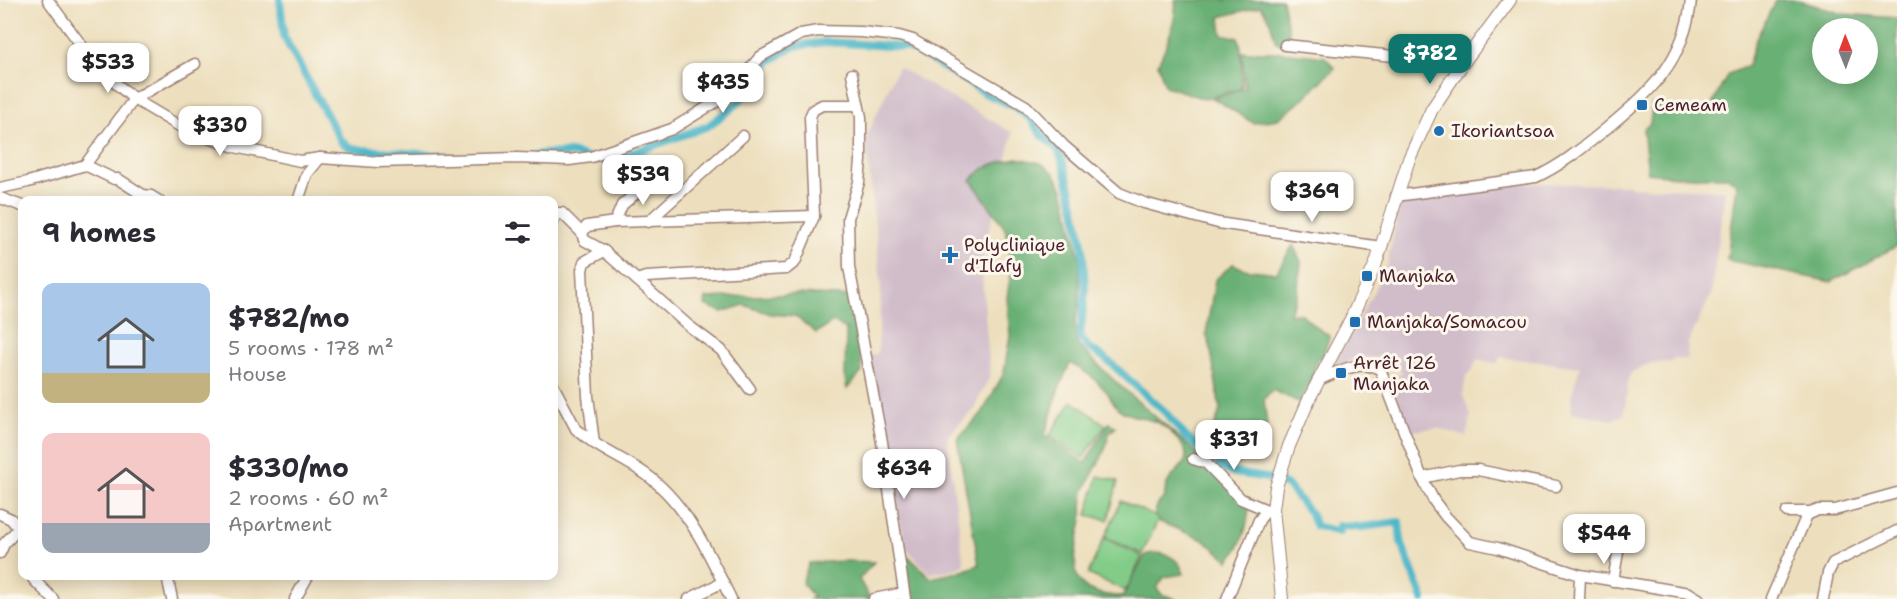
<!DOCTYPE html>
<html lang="en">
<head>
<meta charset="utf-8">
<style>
	body { margin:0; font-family:"Shantell Sans",sans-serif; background:#f2f2f3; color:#2b2b33; height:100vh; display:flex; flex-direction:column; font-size:22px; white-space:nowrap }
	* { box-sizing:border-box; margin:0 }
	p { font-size:20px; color:#7c7c81 }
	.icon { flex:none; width:33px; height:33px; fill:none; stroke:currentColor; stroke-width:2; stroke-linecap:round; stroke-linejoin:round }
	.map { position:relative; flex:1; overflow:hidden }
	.side { position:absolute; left:18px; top:196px; width:540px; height:384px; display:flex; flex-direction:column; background:#fff; border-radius:12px; box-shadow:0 3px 15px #0003 }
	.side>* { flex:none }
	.needle { width:39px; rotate:359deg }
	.tools { position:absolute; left:1812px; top:18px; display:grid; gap:12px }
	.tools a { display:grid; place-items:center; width:66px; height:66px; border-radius:50%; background:#fff; box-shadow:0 3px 15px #0003; font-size:30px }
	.price { position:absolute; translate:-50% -51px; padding:0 14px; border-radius:12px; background:#fff; color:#222; font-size:20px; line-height:39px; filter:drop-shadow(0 2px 3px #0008) }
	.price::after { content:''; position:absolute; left:50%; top:36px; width:18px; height:14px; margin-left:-9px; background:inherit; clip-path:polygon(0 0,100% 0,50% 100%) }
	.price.on { background:#0f766e; color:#fff }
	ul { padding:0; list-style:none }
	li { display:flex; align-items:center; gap:18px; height:150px; padding:0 24px }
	li span { display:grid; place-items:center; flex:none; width:168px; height:120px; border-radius:12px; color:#555 }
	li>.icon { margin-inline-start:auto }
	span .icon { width:72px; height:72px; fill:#fffc; stroke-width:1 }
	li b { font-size:26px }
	h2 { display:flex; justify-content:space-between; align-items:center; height:72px; padding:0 24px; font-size:26px }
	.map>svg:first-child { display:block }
	.industrial { fill:#d1bdca }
	.green { fill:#82cc88; stroke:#66765a; stroke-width:1.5 }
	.forest { fill:#69b074; stroke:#5a6850; stroke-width:1.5; fill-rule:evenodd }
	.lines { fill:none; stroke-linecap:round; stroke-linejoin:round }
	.canal { stroke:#4bb6c8; stroke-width:8 }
	.minor-casing { stroke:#9c7f74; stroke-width:13 }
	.major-casing { stroke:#9c7f74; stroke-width:14 }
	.minor { stroke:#fff; stroke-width:10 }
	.major { stroke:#fff; stroke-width:12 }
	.poi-dot { fill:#1f6fb2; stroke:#fbf7ec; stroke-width:2 }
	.labels { text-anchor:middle; stroke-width:6; stroke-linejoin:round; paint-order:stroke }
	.poi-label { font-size:18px; fill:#4a1f2b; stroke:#fbf7ec; text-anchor:start }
</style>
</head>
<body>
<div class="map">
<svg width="1897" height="599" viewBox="0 0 1897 599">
	<rect width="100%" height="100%" fill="#fbf7ec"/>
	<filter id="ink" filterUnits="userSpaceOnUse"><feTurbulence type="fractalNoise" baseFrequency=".0167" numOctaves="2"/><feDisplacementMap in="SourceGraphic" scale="12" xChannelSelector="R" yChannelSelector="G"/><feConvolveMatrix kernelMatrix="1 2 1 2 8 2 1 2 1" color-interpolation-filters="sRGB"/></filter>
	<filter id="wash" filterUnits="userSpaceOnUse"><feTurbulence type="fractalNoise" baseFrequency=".008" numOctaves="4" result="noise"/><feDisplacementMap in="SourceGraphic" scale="24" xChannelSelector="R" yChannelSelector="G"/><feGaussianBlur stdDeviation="1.35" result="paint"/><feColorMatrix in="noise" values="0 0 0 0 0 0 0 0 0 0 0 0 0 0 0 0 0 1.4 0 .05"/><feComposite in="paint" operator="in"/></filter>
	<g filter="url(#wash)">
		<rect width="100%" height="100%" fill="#eddfbd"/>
		<g class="industrial">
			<polygon points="898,67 1013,133 981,263 990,376 973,410 947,437 964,564 958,568 930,574 906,548 886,454 883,417 869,356 878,353 881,283 866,138"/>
			<polygon points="1514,183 1630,185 1631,187 1725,190 1711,295 1688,343 1687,359 1674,359 1671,362 1651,363 1632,372 1629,376 1624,414 1612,420 1572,412 1571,396 1580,367 1499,357 1498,363 1477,360 1471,373 1466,376 1463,396 1471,416 1466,437 1437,428 1411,431 1391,385 1398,385 1398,375 1402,373 1395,358 1383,365 1381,363 1387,359 1386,357 1357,358 1340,366 1336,362 1387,266 1400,202 1411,198"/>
		</g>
		<g class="green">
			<polygon points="1072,401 1106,425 1083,458 1049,436"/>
			<polygon points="1098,476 1118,481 1108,520 1087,515"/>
			<polygon points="1121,501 1159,518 1142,554 1105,537"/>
			<polygon points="1104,538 1142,556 1126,591 1088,574"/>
		</g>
		<g class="forest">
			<path d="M1175,0H1282L1290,38L1282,44L1276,42L1270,21L1261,6L1220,17L1222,34L1238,38L1241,47L1242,88L1205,99L1165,86L1158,64C1166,48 1178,17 1175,0Z"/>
			<path d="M1776,0H1797L1843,14L1897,18V246L1831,282L1727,260L1737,185L1728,177H1684L1648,173L1643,129L1650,124L1652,104L1707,114L1728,74L1748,66L1756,39ZM1822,28H1868V74H1822Z"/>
			<polygon points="1242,52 1282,52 1325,57 1335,68 1300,102 1278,119 1253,123 1213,98 1245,89"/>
			<path d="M1018,158L1041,163L1054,173L1063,189L1080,260L1079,305L1075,323L1077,344L1118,384L1191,448L1249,506C1248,526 1242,545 1229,561L1204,540L1160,522L1155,517C1155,507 1158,503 1165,497C1162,475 1189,468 1186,454C1185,448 1180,442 1176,438C1155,413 1143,423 1120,410C1114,406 1111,397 1106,391C1096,379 1084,370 1070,363L1058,391L1045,436L1085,463L1109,423L1116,427L1109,433C1105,459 1093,469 1084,492C1081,501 1083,511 1082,520C1073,563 1063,596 1123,596L1145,555C1162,549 1179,557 1184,574L1164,577L1157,588L1161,594L1176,599H912L906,561L909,557L931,578L959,572L979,565L957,439L982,413L1004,373L1010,335L1007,297L1012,266L1005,228L971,180C984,165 1000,161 1018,158Z"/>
			<path d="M1293,245L1301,262L1297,296L1289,314H1302L1313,325L1330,336L1322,358H1317C1315,375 1306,387 1301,403L1272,390L1264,399L1267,425L1256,445L1237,464L1209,442L1220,410L1210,345L1206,334L1215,280L1233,264L1244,269L1276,273Z"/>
			<polygon points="799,294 855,297 862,372 847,389 845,377 846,329 833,322 816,333 795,316 771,314 744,305 722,312 705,305 706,298"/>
			<polygon points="844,561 874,562 859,579 870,599 810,599 813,596 802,583 809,563"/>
		</g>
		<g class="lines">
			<g class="canal">
				<polyline points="280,0 284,37 341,141 349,147 363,150 449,156"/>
				<polyline points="534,156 541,154 573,153 593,160 616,159 708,126 737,104 753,85 768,62 794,46 827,42 905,47 918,52 987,94 1012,105 1031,119 1042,135 1058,149 1064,165 1076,213 1083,249 1085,293 1080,337 1088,347 1106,359 1165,412 1186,437 1224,469 1235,473 1273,479 1288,486 1310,513 1316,526 1339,532 1339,526 1362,527 1399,522 1401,542 1423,599"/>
			</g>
		</g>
	</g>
	<g filter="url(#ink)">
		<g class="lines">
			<defs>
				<g id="minor">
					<polyline points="48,0 98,68 134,99 186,130 235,147 300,161 320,158 378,162 517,158 569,160 591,157 672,129 719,100 736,85 760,57 801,34 818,31 861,32 899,36 913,40 1026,106 1064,146 1119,193 1144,203 1218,223 1381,247"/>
					<polyline points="1285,45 1463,63"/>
					<polyline points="852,74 861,117 861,161 859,182 848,218 849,267 882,442 905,599"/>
					<polyline points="85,165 114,179 118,179 143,195 151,196 159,201"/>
					<polyline points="0,188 28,182 85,165 134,99 195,64"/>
					<path d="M1396,196L1536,177C1560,166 1580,150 1601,133C1647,95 1685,63 1691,0"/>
					<polyline points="0,198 22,206"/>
					<polyline points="298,201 307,174 320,158"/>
					<polyline points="554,220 558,213 562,213 582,233"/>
					<polyline points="615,222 622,205 654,178"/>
					<polyline points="648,222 743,136"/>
					<path d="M604,251L584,262L582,270L588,396L594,443C615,457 642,468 660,486C693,517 711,558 731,599"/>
					<polyline points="637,280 646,277 786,269 795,262 814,216 810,117 813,110 822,105 858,105"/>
					<path d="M1318,380C1338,372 1360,359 1380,369L1422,478L1434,501L1446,517L1470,542L1498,548L1580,575L1689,593L1699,599"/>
					<polyline points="554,387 576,429 594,443"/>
					<polyline points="750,389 721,350 689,326 604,251 584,240 582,233 587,226 615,222 814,216"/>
					<polyline points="1193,459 1206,463 1241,499 1267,510"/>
					<polyline points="1422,478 1459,470 1478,470 1556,486"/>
					<polyline points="1787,512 1812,512"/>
					<polyline points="0,514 11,519 22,532"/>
					<polyline points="0,553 4,544 19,528"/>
					<polyline points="32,576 34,580 53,599"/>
					<polyline points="167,576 172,599"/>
					<polyline points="1613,581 1621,535"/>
					<polyline points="295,599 308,576"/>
					<polyline points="689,599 723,582"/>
					<polyline points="874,599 904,593"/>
					<polyline points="1227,599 1259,520 1267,510 1273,509"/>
					<polyline points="1579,599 1580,575"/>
					<polyline points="1771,599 1807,515 1818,510 1835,510 1897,493"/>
					<polyline points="1823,599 1828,573 1833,563 1897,531"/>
				</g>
				<polyline id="major" points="1282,599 1273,509 1276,487 1289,446 1310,397 1351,319 1376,263 1409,159 1432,109 1463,63 1510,0"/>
			</defs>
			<use href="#minor" class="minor-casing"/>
			<use href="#major" class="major-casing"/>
			<use href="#minor" class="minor"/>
			<use href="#major" class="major"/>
		</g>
	</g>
	<g class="poi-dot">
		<rect x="1636" y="99" width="12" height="12" rx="3"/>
		<circle cx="1439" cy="131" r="6"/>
		<path d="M947 246h6v6h6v6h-6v6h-6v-6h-6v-6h6z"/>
		<rect x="1361" y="270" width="12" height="12" rx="3"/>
		<rect x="1349" y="316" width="12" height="12" rx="3"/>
		<rect x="1335" y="367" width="12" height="12" rx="3"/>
	</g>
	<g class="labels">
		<g class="poi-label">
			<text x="1654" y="111">Cemeam</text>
			<text x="1451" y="137">Ikoriantsoa</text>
			<text x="964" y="251">Polyclinique<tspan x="964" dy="21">d'Ilafy</tspan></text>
			<text x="1379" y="282">Manjaka</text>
			<text x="1367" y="328">Manjaka/Somacou</text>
			<text x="1353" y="369">Arrêt 126<tspan x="1353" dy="21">Manjaka</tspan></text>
		</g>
	</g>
</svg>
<div class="tools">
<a><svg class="needle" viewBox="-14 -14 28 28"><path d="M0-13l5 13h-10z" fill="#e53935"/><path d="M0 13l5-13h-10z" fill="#7c7c81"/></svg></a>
</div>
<b class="price on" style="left:1430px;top:85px">$782</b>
<b class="price" style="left:108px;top:94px">$533</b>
<b class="price" style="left:723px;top:114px">$435</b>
<b class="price" style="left:220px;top:157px">$330</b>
<b class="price" style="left:643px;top:206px">$539</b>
<b class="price" style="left:1312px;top:223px">$369</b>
<b class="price" style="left:1234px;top:471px">$331</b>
<b class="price" style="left:904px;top:500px">$634</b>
<b class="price" style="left:1604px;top:565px">$544</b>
<section class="side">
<h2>9 homes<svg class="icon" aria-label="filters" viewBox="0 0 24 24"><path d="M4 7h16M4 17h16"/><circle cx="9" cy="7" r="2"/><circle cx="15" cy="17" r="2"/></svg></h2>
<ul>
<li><span style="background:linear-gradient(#a9c7e8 75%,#c2b280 0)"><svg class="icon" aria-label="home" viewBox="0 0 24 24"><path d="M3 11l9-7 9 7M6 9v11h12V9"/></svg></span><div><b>$782/mo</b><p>5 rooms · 178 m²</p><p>House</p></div></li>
<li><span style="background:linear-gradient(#f6c9c9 75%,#9aa5b1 0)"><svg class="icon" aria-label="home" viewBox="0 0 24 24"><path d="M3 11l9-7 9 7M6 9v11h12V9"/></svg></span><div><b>$330/mo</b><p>2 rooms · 60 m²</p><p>Apartment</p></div></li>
</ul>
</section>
</div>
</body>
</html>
